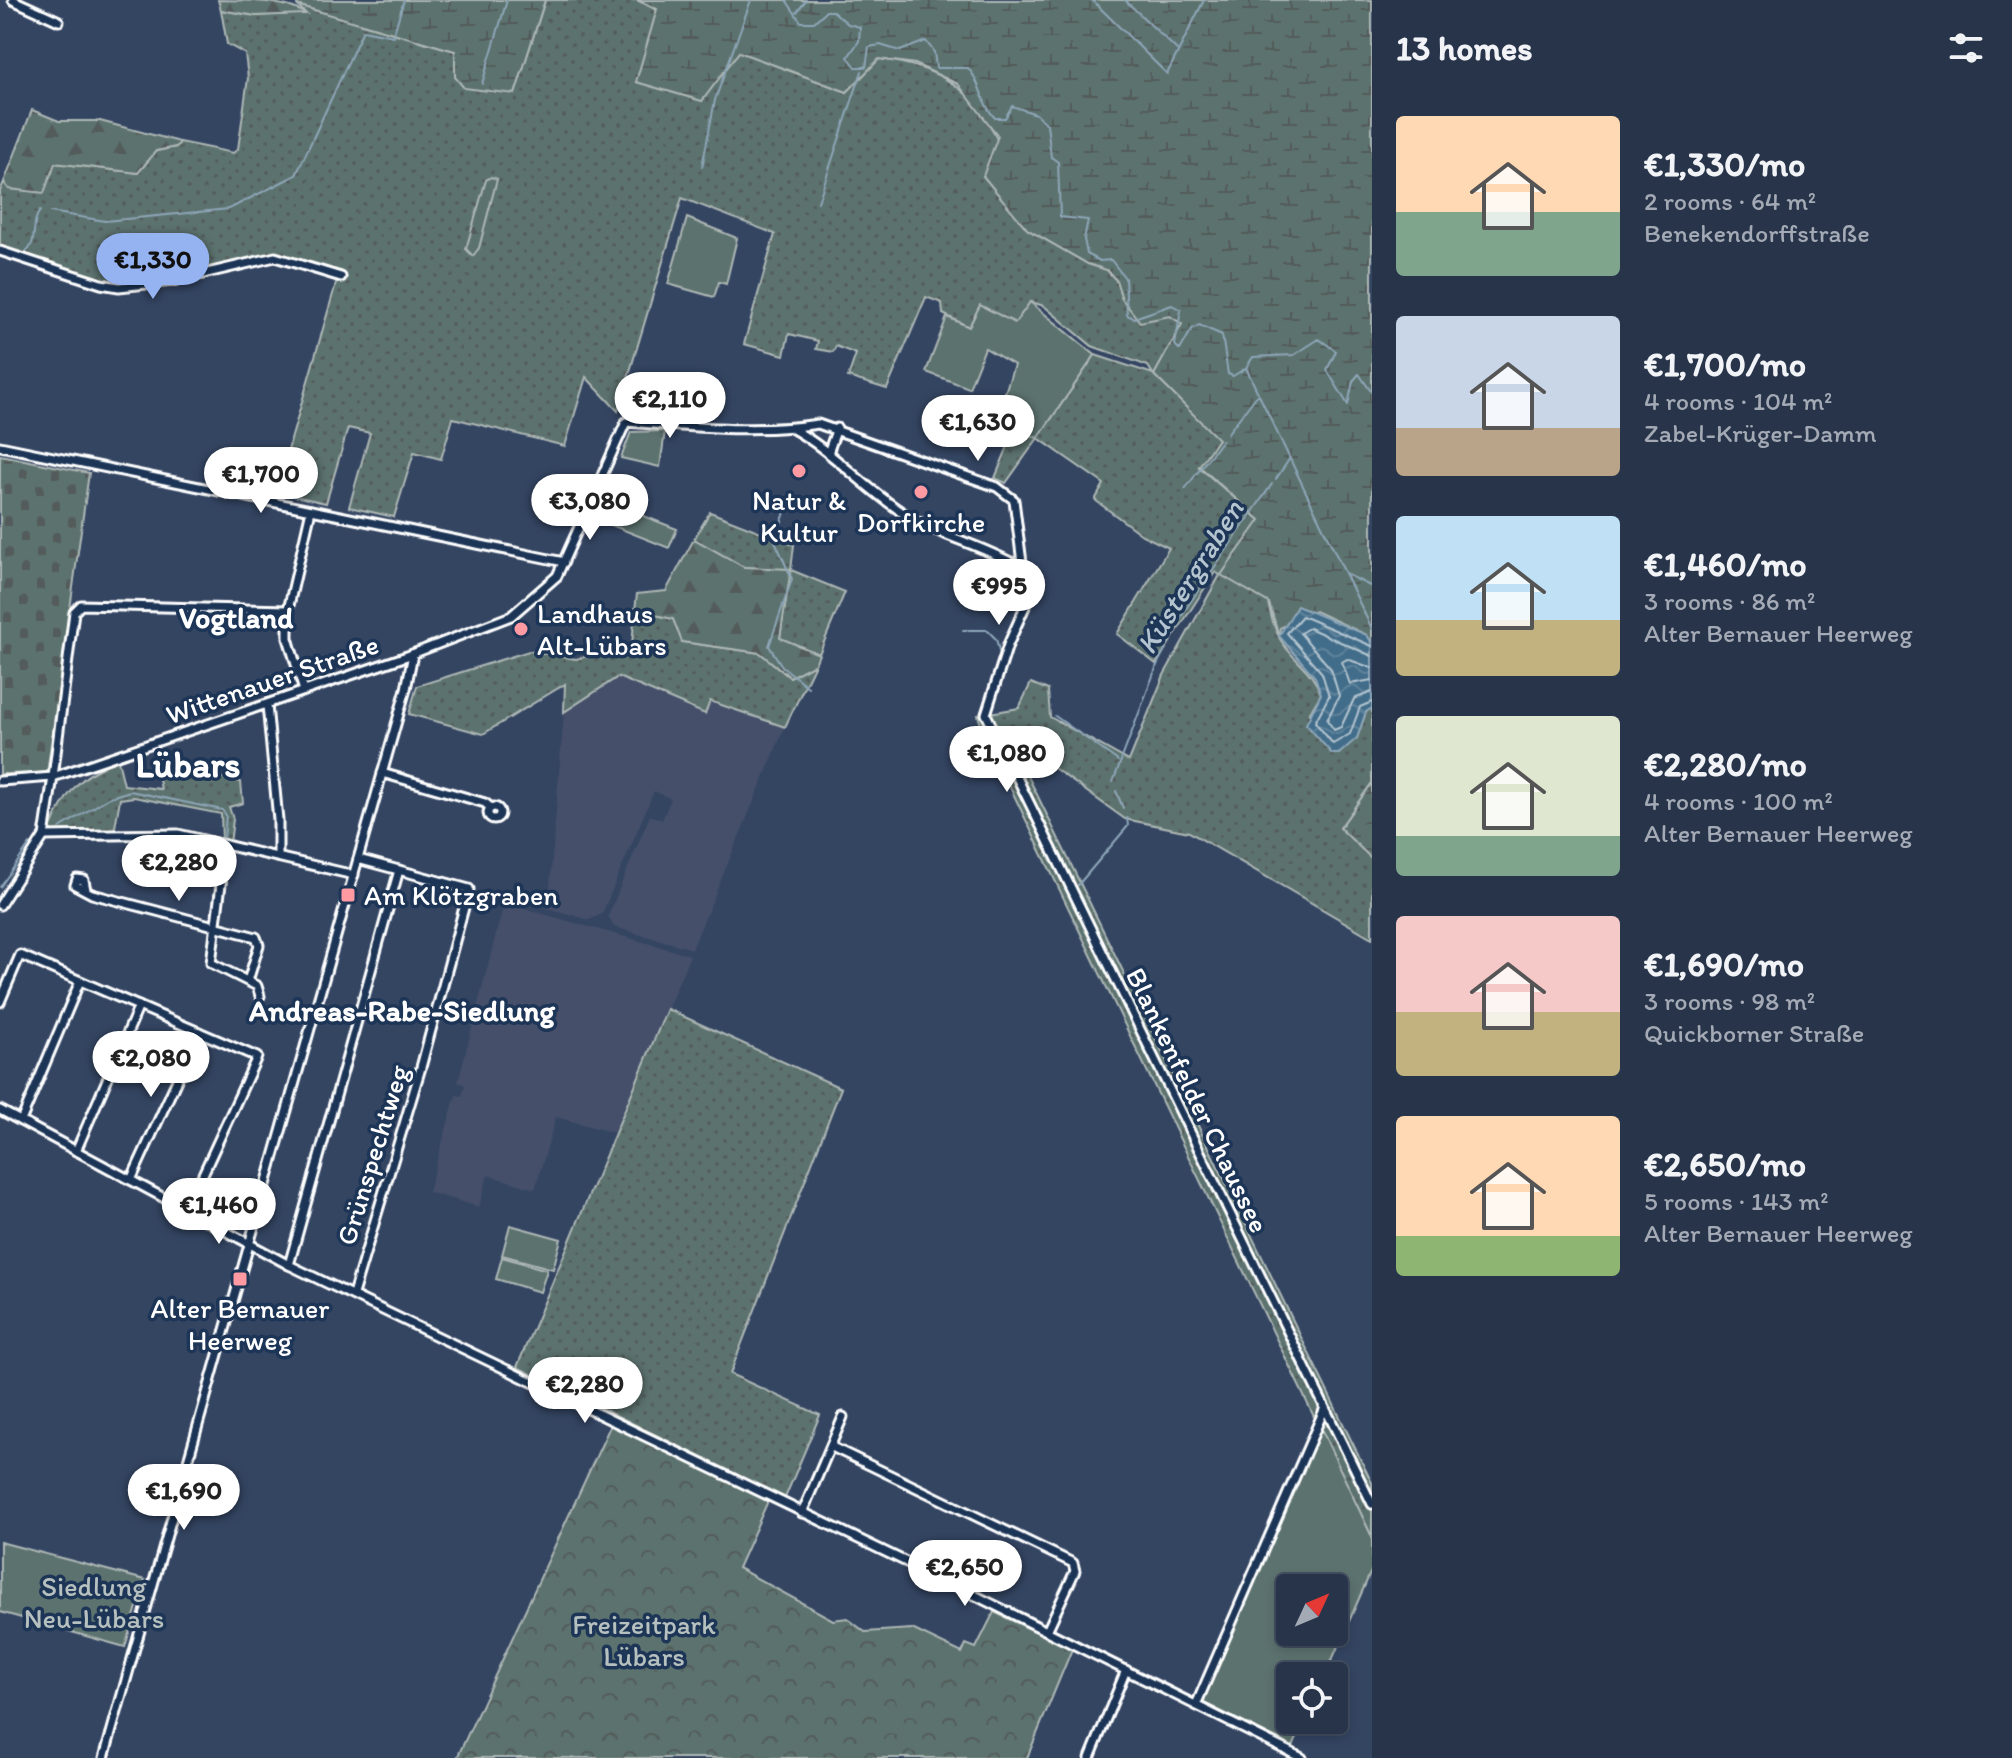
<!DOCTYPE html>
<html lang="en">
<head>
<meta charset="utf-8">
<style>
	body { margin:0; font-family:Itim,sans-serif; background:#2f3c51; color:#f1f3f6; height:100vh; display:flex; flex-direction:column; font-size:30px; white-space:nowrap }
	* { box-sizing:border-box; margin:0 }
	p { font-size:26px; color:#a4aab5 }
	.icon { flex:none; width:44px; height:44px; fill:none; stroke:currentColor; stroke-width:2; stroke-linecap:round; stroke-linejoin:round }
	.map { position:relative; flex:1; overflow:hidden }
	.details { display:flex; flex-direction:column; background:#27344a; width:640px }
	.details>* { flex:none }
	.needle { width:52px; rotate:46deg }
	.controls { position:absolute; left:1276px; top:1574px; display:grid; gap:16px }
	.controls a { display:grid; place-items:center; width:72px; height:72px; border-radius:8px; background:#27344a; box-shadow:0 4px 12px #0003,0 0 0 2px #434f62; font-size:40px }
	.price { position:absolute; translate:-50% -68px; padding:0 18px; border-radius:28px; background:#fff; color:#222; font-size:26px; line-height:52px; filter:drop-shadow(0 2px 4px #0008) }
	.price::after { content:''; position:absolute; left:50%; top:48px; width:24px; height:18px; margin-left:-12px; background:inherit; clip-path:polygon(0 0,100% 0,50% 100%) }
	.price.active { background:#95b2f1; color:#111 }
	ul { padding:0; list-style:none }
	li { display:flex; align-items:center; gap:24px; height:200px; padding:0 24px }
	li span { display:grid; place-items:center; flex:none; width:224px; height:160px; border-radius:8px; color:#555 }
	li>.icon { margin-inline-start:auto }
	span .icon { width:96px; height:96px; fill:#fffc; stroke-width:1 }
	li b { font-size:34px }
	h2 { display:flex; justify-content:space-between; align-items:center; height:96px; padding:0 24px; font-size:34px }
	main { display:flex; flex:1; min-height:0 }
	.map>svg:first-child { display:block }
	.built { fill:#44506a }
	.grass { fill:url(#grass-dots); stroke:#aeb8b6; stroke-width:2 }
	.forest { fill:url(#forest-firs); stroke:#aeb8b6; stroke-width:2 }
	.wetland { fill:url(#wetland-marsh); stroke:#aeb8b6; stroke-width:2 }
	.cemetery { fill:url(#cemetery-stones); stroke:#aeb8b6; stroke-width:2 }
	.park { fill:url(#park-crowns); stroke:#aeb8b6; stroke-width:2 }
	.garden { fill:#5c726e; stroke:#aeb8b6; stroke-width:2; fill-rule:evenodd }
	.water { fill:url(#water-waves); stroke:#8ea7b9; stroke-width:2 }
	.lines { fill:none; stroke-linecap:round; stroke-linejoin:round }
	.shore { stroke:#b4c5d0; stroke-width:2 }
	.stream { stroke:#8ea7b9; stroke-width:2 }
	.minor-casing { stroke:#fff; stroke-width:13 }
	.minor { stroke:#1d3557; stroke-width:7 }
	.poi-dot { fill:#ff9aa2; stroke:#1d3557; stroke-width:3 }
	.labels { text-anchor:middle; stroke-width:7; stroke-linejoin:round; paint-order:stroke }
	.poi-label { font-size:28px; fill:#fff; stroke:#1d3557 }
	.street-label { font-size:28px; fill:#fff; stroke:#1d3557 }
	.park-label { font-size:28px; fill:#b6c0be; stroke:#1d3557 }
	.water-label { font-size:30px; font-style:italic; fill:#b4c5d0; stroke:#1d3557 }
	.neighbourhood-label { font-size:30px; font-weight:bold; fill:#fff; stroke:#1d3557 }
	.district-label { font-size:36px; font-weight:bold; fill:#fff; stroke:#1d3557 }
</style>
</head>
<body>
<main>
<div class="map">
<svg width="1372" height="1758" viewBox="0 0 1372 1758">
	<defs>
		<pattern id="grass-dots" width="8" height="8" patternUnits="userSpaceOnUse" patternTransform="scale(2)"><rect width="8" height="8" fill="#5c726e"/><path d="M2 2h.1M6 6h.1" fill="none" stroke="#525b5a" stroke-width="1.8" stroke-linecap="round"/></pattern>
		<pattern id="forest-firs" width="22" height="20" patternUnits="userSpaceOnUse" patternTransform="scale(2)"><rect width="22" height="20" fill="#5c726e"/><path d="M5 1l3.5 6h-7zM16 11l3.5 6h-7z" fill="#525b5a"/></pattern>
		<pattern id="wetland-marsh" width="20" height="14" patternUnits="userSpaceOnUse" patternTransform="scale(2)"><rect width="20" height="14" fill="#5c726e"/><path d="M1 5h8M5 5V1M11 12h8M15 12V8" fill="none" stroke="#525b5a"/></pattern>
		<pattern id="cemetery-stones" width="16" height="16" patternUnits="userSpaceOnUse" patternTransform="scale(2)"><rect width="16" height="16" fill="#5c726e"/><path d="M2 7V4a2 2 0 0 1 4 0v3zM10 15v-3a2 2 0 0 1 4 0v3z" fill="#525b5a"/></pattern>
		<pattern id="park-crowns" width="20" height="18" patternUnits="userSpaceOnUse" patternTransform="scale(2)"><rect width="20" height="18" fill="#5c726e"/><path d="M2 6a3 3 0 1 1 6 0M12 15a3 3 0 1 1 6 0" fill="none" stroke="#525b5a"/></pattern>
		<pattern id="water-waves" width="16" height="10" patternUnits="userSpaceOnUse" patternTransform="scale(2)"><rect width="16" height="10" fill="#436d8a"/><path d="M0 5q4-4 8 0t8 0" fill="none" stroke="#5f839c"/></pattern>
	</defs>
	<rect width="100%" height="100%" fill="#344562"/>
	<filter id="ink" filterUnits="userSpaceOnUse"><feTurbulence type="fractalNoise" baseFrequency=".0125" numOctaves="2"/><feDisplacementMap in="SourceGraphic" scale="16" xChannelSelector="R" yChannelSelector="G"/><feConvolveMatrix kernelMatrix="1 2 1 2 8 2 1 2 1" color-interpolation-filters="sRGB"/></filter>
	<g filter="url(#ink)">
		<g class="built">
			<polygon points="618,677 705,714 710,701 785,727 692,949 614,927 608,916 650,815 662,820 671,799 654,791 602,914 589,920 548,908 564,712"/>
			<polygon points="504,903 690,955 615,1133 556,1117 535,1189 488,1175 479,1207 428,1192 456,1095 462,1096 465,1085 458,1082"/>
		</g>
		<g class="grass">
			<path d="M545,0H637L739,51L847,92L879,59C989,73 998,136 1027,229L1088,264L1107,270L1116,280L1122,299L1170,316L1183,324L1154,375L1219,439L1199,467L1260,520C1264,558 1262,604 1280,639C1292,660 1313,670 1321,694L1309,714L1357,738L1366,712L1372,708V783L1340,828L1372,859V938L1189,832L1125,819L1008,735L1372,1483V1537L982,729L978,715L1019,708L1031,683L1048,690L1050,717L1129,761L1164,675L1220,575L1215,572L1156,664L1117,634L1169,548L1142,535L1095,500L1104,484L1038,438L1006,483L995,478L1015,429L1038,438L1095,355L1153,374L1148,366L1092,346L1044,306L1031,302L1015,324L980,306L969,327L943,314L942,303L926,297L887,389L848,377L856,354L836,346L833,352L816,349L818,341L789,334L784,355L744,344L775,234L682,198L618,411L586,377L565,446L453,418L441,459L414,452L394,517L349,507L370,433L348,428L326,503L276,492L339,273L272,254L147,283L121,285L0,248V191L4,182L9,189L52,173L54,163L138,173L156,151L176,147L180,142L233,153L238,149L248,78L245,54L227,44L221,10L256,16L305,13L297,5L455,51V77L515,94Z"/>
			<polygon points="710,512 794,545 791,570 845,592 819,654 780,638 790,570 744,567 694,539"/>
			<polygon points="635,610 673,619 683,642 761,653 789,677 815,664 785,727 710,701 705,714 618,677 564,712 565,684 483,734 409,714 417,686 529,651 576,659 632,645"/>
			<path d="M158,750L161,764L241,782L243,803L229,807L233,819L230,844L222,842L221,814L134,797L120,799L114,833L49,832C64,795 79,774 118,760L124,785L161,789L153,751Z"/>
			<polygon points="667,1009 841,1088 730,1374 820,1415 785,1498 517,1367"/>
		</g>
		<g class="forest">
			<path d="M218,0C246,0 284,0 306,14L256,16L221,10Z"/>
			<polygon points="32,110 59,121 100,121 180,142 176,147 156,151 138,173 55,163 44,193 9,189 4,182"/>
			<polygon points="491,177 497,179 479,248 473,256 466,249 486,180"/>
			<polygon points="694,539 744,567 791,569 780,638 819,654 815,664 790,677 760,653 682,642 673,619 635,610 637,594 666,591"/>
		</g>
		<g class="wetland">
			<polygon points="298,0 545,0 515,94 464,88 455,77 455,51 297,5"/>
			<polygon points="637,0 1372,0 1372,643 1367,635 1315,611 1280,628 1279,636 1269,603 1221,575 1260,520 1199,466 1218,439 1154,375 1182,324 1170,316 1140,322 1122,299 1116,280 1107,270 1088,264 1027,229 983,176 998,136 958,84 915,64 879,59 847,92 739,52 702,101 636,82 657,9"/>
			<polygon points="1372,783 1372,859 1340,828"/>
		</g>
		<polygon class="cemetery" points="0,455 89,473 47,773 0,774"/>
		<polygon class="park" points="611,1424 768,1501 738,1568 833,1620 847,1618 865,1632 912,1629 962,1653 966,1644 976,1648 994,1612 1072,1649 1027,1758 457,1758"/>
		<g class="garden">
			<polygon points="687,218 737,238 726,284 719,282 714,297 668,284"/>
			<polygon points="1030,302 1095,355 1038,438 1015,429 1018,408 1002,402 1014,365 985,348 969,388 926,372 947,317 969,327 980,305 1015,323"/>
			<polygon points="665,431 660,467 621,458 631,432"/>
			<polygon points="618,506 677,529 669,548 611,525"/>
			<polygon points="510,1225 561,1239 553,1269 502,1255"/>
			<polygon points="502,1257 547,1270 540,1292 496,1279"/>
			<path d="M1318,1422L1372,1537V1569L1325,1676H1290V1720H1305L1293,1747L1198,1700ZM1290,1588H1334V1632H1290Z"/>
			<polygon points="0,1542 145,1580 125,1647 0,1612"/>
		</g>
		<polygon class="water" points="1297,606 1367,635 1372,643 1372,708 1366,712 1357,738 1339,754 1332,754 1306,724 1321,694 1315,677 1279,636"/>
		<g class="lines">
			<g class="shore">
				<polyline points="1372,646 1302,616 1287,633 1322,673 1329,696 1315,722 1333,744 1350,734 1360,707 1372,702"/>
				<polyline points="1372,656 1309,628 1300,633 1331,669 1339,696 1327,720 1334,730 1341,727 1354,699 1372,692"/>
				<polyline points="1372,668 1347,659 1342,662 1350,684 1372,680"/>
			</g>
			<g class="stream">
				<path d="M786,0L801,22H814L826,11H833L848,24L860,27L859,41L848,57L856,67H866L869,47L880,45L900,51L926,41L934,52L936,68H968C982,83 981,104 995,118H1005L1012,106L1036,114L1047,124L1051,157L1058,162L1060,217L1088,220L1084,239L1087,254L1100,261L1111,260L1125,278L1127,315L1134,318L1172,305L1181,310L1175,345L1180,350L1192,329L1199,325L1222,335L1228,374L1233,376L1246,368L1253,357L1294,355L1319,339L1336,351L1327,370L1348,405L1353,381L1359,374L1372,393"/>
				<polyline points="1092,0 1167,74 1204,0"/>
				<polyline points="1125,0 1177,50"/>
				<polyline points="797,12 806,0"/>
				<polyline points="482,84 507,0"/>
				<polyline points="702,167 715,100 751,0"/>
				<polyline points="818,202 862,71"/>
				<polyline points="50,212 105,221 229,209 296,175 363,30 393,36 404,0"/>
				<path d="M25,253C39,243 30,222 40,211"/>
				<polyline points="1246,368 1372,629"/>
				<polyline points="1227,434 1258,394"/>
				<polyline points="1276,479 1290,458"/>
				<polyline points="1185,489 1222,440"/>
				<polyline points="790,498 775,541 792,579 769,646 782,666 808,687"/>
				<polyline points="1348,575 1372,587"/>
				<polyline points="963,630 987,630 996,639 1000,654"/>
				<polyline points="1055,716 1118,761"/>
				<polyline points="1113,782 1157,665 1185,610 1272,484"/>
				<polyline points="1116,791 1123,808"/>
				<polyline points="60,828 110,797 130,791 222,810 226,815 224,839"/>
				<polyline points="1078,885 1128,826 1127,818"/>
				<polyline points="0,887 30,844"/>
			</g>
			<defs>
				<g id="minor">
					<polyline points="13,0 59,21"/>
					<polyline points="0,251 101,284 119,287 173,281 275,257 341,277"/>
					<path d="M791,428C833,451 865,489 905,514C941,537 986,546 1023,569"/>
					<polyline points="0,446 564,562"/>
					<polyline points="828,453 837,428"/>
					<polyline points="304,691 288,638 288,610 311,510"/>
					<polyline points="267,705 278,820 278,857"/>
					<polyline points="382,773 485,803 491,808"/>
					<polyline points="0,781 53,777 74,612 81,605 288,610"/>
					<circle cx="494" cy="813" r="6"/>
					<polyline points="44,836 178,834 354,875"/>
					<polyline points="226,845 211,963 257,986 260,996"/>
					<polyline points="86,890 84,880 77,879 75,885 92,894 256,937 259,945 248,981"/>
					<path d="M0,905L44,836L53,777L407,656L511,616L557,576L626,422C690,426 755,434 818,424L997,487L1014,500L1027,602L1008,645L986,714L1372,1504"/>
					<polyline points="0,1002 20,955 257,1057 186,1211"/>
					<polyline points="0,1110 289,1265 950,1583 1302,1758"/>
					<polyline points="21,1121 80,981"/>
					<polyline points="76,1151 139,1006"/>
					<polyline points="131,1180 199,1032"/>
					<polyline points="289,1265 399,870"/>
					<polyline points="353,1294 420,1071 469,889 358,859"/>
					<polyline points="832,1447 1073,1563 1075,1571 1047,1631"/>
					<polyline points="802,1513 843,1417"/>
					<polyline points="1196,1705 1324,1410"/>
					<polyline points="104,1758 406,689 413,654"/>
					<polyline points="1090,1758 1126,1670"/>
				</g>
			</defs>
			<use href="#minor" class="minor-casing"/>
			<use href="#minor" class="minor"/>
		</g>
	</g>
	<g class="poi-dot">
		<circle cx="799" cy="471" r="8"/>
		<circle cx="921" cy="492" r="8"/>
		<circle cx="521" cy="629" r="8"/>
		<rect x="340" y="887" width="16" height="16" rx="4"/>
		<rect x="232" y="1271" width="16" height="16" rx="4"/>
	</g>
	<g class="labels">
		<g class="poi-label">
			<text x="799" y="510">Natur &amp;<tspan x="799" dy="32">Kultur</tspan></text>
			<text x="921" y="532">Dorfkirche</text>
			<text x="537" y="623" text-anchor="start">Landhaus<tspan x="537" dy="32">Alt-Lübars</tspan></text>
			<text x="364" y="905" text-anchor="start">Am Klötzgraben</text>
			<text x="240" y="1318">Alter Bernauer<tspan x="240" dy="32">Heerweg</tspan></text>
		</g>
		<g class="street-label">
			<text transform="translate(272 679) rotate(-19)" y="10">Wittenauer Straße</text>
			<text transform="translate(1198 1100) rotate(64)" y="10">Blankenfelder Chaussee</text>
			<text transform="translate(372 1155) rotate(-73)" y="10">Grünspechtweg</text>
		</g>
		<g class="park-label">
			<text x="94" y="1596">Siedlung<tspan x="94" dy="32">Neu-Lübars</tspan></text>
			<text x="644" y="1634">Freizeitpark<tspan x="644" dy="32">Lübars</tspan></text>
		</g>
		<g class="water-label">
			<text transform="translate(1190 577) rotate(-58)" y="10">Küstergraben</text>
		</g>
		<g class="neighbourhood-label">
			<text x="236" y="628">Vogtland</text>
			<text x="402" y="1021">Andreas-Rabe-Siedlung</text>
		</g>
		<g class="district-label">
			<text x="188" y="777">Lübars</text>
		</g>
	</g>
</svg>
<div class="controls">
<a><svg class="needle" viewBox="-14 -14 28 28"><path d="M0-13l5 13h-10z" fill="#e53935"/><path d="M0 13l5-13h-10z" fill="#a4aab5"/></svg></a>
<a><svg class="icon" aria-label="locate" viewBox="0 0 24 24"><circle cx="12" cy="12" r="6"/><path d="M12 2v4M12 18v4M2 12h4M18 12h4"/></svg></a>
</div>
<b class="price active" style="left:153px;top:301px">€1,330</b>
<b class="price" style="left:670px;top:440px">€2,110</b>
<b class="price" style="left:978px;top:463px">€1,630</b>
<b class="price" style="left:261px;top:515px">€1,700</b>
<b class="price" style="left:590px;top:542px">€3,080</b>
<b class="price" style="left:999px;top:627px">€995</b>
<b class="price" style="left:1007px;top:794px">€1,080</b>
<b class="price" style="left:179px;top:903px">€2,280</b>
<b class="price" style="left:151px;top:1099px">€2,080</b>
<b class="price" style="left:219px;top:1246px">€1,460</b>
<b class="price" style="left:585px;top:1425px">€2,280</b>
<b class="price" style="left:184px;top:1532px">€1,690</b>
<b class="price" style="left:965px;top:1608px">€2,650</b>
</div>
<section class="details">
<h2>13 homes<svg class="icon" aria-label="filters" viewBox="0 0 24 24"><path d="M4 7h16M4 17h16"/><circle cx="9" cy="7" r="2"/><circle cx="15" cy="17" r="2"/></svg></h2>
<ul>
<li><span style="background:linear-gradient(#ffd9b3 60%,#7fa58c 0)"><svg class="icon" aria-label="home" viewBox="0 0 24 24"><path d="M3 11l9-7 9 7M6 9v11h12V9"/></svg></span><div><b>€1,330/mo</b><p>2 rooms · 64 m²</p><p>Benekendorffstraße</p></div></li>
<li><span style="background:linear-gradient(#c9d6e8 70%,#b9a48a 0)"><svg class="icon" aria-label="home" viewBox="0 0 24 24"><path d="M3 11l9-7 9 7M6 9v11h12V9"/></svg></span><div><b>€1,700/mo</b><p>4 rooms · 104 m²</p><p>Zabel-Krüger-Damm</p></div></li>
<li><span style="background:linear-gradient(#bfe0f5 65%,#c2b280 0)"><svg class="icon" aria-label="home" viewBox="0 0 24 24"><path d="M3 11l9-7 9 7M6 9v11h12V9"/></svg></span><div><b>€1,460/mo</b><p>3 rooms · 86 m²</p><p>Alter Bernauer Heerweg</p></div></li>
<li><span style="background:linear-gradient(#dfe7d0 75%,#7fa58c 0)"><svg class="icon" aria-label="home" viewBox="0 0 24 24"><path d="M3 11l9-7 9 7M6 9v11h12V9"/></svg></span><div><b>€2,280/mo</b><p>4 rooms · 100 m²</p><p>Alter Bernauer Heerweg</p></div></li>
<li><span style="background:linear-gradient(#f6c9c9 60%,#c2b280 0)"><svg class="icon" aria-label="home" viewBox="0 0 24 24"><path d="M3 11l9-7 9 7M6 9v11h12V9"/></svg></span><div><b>€1,690/mo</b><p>3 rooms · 98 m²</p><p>Quickborner Straße</p></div></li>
<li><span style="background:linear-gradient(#ffd9b3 75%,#8fb573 0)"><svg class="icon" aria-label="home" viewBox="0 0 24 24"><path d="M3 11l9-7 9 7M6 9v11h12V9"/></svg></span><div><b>€2,650/mo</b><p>5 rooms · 143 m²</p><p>Alter Bernauer Heerweg</p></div></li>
</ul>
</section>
</main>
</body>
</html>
